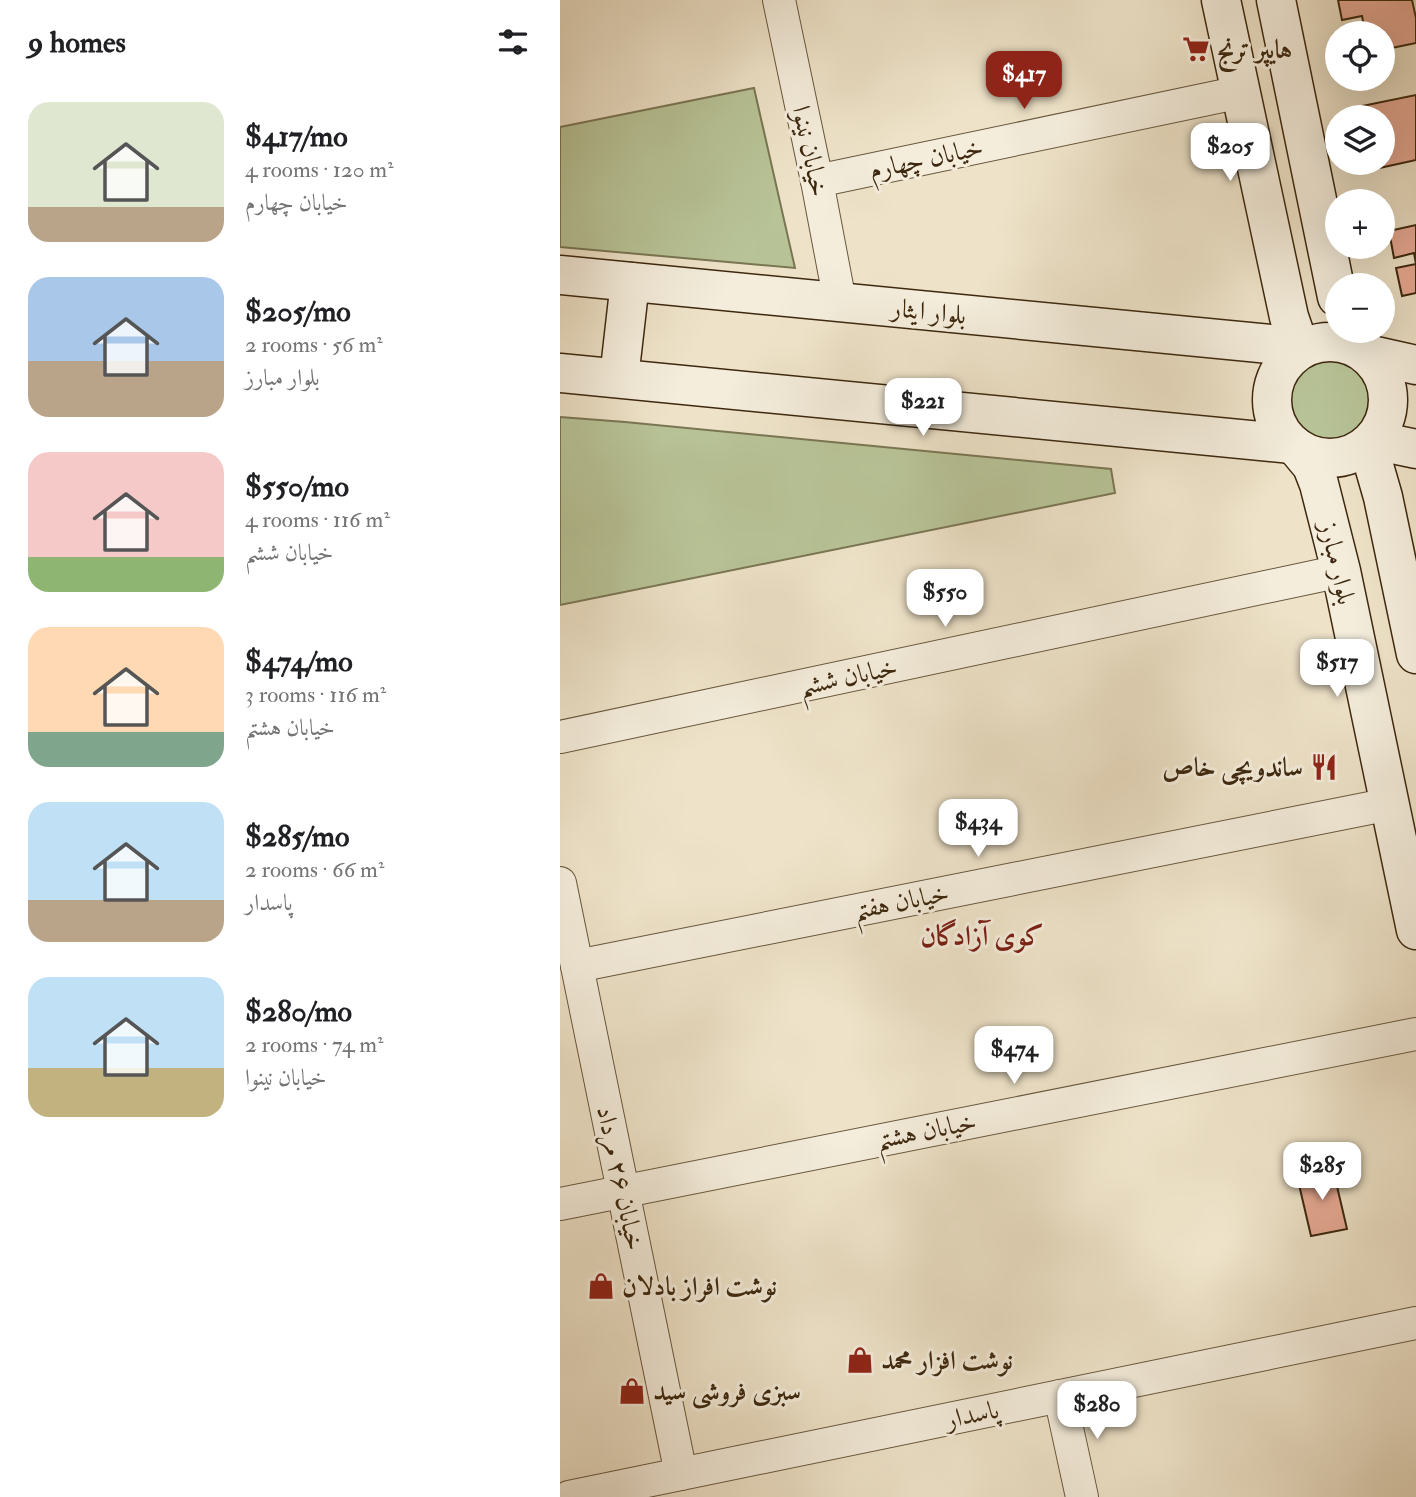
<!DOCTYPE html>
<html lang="en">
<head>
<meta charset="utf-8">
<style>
	body { margin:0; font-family:"IM FELL Double Pica",Amiri,serif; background:#f2f2f2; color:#202124; height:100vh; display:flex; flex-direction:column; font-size:26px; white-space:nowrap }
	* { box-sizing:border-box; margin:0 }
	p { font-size:23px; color:#757577 }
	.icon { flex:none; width:38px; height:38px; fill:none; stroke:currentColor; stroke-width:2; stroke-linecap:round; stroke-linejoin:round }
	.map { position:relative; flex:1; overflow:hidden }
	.panel { display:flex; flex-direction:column; background:#fff; width:560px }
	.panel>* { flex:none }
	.fabs { position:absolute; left:765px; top:21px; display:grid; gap:14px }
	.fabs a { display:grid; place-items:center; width:70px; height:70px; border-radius:50%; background:#fff; box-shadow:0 7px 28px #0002; font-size:35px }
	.price { position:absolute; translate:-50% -60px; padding:0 16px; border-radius:14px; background:#fff; color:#222; font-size:23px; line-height:46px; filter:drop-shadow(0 2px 4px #0008) }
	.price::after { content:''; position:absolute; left:50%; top:42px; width:21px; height:16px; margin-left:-10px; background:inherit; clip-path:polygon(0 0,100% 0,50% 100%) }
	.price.active { background:#8f2418; color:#fff }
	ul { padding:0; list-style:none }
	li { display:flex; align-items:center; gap:21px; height:175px; padding:0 28px }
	li span { display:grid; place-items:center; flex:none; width:196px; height:140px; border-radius:21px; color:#555 }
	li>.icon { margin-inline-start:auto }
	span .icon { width:84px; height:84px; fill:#fffc; stroke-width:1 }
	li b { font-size:30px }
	h2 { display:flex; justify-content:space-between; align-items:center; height:84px; padding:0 28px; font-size:30px }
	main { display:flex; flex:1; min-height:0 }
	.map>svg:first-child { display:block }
	.green { fill:#b8c498; stroke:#7a7654; stroke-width:2 }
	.building { fill:#e7aa95; stroke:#3d280f; stroke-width:2 }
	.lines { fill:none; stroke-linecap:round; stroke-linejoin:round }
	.street-casing { stroke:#69573e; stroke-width:34 }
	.secondary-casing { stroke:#3d280f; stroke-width:41 }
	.street { stroke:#f4eddc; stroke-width:32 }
	.secondary { stroke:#f4eddc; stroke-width:38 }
	.labels { text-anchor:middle; stroke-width:6; stroke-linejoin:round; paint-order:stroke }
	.poi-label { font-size:26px; font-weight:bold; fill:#3d280f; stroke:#f4eddc; text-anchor:start }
	.street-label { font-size:26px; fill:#3d280f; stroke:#f4eddc }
	.neighbourhood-label { font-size:28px; font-weight:bold; fill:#7a1f14; stroke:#f4eddc }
</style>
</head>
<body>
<main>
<section class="panel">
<h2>9 homes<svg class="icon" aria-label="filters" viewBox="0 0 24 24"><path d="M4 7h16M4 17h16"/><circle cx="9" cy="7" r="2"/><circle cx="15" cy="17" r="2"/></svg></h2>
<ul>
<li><span style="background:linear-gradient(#dfe7d0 75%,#b9a48a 0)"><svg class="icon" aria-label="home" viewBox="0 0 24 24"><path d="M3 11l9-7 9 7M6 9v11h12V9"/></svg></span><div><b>$417/mo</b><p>4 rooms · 120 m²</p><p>خیابان چهارم</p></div></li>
<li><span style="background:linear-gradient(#a9c7e8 60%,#b9a48a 0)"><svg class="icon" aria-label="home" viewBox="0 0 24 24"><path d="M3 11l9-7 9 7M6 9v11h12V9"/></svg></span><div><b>$205/mo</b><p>2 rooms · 56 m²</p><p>بلوار مبارز</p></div></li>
<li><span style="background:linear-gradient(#f6c9c9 75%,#8fb573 0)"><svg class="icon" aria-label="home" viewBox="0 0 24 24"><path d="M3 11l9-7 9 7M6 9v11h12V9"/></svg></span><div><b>$550/mo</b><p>4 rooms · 116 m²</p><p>خیابان ششم</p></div></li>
<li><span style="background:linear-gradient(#ffd9b3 75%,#7fa58c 0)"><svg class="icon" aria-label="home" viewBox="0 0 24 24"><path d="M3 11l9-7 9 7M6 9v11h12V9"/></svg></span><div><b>$474/mo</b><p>3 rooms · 116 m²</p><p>خیابان هشتم</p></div></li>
<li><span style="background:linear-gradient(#bfe0f5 70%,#b9a48a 0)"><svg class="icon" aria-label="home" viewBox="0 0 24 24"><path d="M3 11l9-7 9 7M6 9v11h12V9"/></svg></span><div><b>$285/mo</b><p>2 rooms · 66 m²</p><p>پاسدار</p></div></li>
<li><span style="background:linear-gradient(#bfe0f5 65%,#c2b280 0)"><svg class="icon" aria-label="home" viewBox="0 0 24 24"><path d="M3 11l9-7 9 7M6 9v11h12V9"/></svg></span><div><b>$280/mo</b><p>2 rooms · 74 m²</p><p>خیابان نینوا</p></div></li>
</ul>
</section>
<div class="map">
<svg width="856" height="1497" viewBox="0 0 856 1497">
	<rect width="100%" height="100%" fill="#eee3c9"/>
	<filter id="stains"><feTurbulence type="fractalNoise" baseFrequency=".00286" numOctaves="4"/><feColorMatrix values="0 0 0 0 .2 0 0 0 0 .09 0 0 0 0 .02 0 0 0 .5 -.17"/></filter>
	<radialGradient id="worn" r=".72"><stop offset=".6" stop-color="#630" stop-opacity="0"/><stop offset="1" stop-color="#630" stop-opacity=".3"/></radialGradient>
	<g class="green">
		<polygon points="194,88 235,268 0,247 0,127"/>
		<circle cx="769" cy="400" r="46"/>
		<polygon points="0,417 65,422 551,469 555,493 0,605"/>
	</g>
	<g class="building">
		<polygon points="778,0 852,0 856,18 856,43 822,50 822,33 785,33 785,30 804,26 802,16 782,20"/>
		<polygon points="856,95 856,160 815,169 814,163 822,163 822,139 829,138 827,128 822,129 822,117 805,117 802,106"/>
		<polygon points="856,225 856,293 842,296 836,268 856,264 854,253 834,258 829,231"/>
		<polygon points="773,1169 787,1229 751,1236 737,1176"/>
	</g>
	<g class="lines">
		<defs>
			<g id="street">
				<polyline points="219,0 257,181 280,302"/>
				<polyline points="257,181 681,92"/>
				<polyline points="0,737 781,571"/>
				<polyline points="0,883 121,1474"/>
				<polyline points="17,966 830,804"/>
				<polyline points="0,1204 856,1034"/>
				<polyline points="500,1396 522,1497"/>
				<polyline points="9,1497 856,1323"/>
			</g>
			<g id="secondary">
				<polyline points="661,0 729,317 740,349"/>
				<polyline points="716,0 777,297"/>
				<polyline points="0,275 710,344 736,352"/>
				<circle cx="770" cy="400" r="58"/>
				<polyline points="807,354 856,365"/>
				<polyline points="0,373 732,444"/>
				<polyline points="59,378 70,282"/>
				<polyline points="813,440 856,449"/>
				<polyline points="808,445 823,497 856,654"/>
				<polyline points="737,448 752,466 759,484 781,571 856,930"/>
			</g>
		</defs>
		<use href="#street" class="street-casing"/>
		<use href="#secondary" class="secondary-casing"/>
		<use href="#street" class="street"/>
		<use href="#secondary" class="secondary"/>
	</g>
	<defs>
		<symbol id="supermarket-bare" viewBox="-9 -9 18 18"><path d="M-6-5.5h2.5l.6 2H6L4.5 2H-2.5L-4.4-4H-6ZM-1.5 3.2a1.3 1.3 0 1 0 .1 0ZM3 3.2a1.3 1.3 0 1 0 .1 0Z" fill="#8f2418" stroke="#f4eddc" stroke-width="2.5" paint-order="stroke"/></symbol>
		<symbol id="restaurant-bare" viewBox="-9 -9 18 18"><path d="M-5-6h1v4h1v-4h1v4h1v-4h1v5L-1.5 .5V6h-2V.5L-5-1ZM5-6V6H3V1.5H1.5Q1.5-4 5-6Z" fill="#8f2418" stroke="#f4eddc" stroke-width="2.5" paint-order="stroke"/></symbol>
		<symbol id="shop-bare" viewBox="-9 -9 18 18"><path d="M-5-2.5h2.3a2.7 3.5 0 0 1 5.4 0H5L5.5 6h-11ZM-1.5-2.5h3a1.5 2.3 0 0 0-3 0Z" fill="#8f2418" stroke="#f4eddc" stroke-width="2.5" paint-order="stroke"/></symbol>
	</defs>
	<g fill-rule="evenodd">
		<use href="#supermarket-bare" x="617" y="30" width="38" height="38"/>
		<use href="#restaurant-bare" x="745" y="748" width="38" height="38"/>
		<use href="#shop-bare" x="22" y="1267" width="38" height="38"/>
		<use href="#shop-bare" x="281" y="1341" width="38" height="38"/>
		<use href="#shop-bare" x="53" y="1372" width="38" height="38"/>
	</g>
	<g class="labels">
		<g class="poi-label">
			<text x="657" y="58">هایپر ترنج</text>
			<text x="743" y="776" text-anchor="end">ساندویچی خاص</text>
			<text x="62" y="1295">نوشت افراز بادلان</text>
			<text x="321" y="1369">نوشت افزار محمد</text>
			<text x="93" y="1400">سبزی فروشی سید</text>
		</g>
		<g class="street-label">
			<text transform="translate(251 151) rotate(78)" y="9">خیابان نینوا</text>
			<text transform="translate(366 158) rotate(-12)" y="9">خیابان چهارم</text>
			<text transform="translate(369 311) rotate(6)" y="9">بلوار ایثار</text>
			<text transform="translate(778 563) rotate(77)" y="9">بلوار مبارز</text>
			<text transform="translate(288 676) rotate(-12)" y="9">خیابان ششم</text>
			<text transform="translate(341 901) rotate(-11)" y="9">خیابان هفتم</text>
			<text transform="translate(366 1130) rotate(-11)" y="9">خیابان هشتم</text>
			<text transform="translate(61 1178) rotate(78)" y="9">خیابان ۲۶ مرداد</text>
			<text transform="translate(412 1414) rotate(-12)" y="9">پاسدار</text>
		</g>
		<g class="neighbourhood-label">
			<text x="422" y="945">کوی آزادگان</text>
		</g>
	</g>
	<rect width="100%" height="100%" filter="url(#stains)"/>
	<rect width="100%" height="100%" fill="url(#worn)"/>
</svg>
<div class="fabs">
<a><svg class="icon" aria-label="locate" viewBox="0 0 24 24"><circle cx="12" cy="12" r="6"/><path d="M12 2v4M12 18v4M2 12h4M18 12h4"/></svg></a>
<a><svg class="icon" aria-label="layers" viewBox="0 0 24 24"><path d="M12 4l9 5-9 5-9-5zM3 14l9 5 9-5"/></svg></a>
<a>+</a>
<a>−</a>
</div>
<b class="price active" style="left:464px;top:111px">$417</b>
<b class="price" style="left:670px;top:183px">$205</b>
<b class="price" style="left:363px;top:438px">$221</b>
<b class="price" style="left:385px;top:629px">$550</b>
<b class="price" style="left:777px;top:699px">$517</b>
<b class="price" style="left:418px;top:859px">$434</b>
<b class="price" style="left:454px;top:1086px">$474</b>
<b class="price" style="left:762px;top:1202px">$285</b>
<b class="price" style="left:537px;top:1441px">$280</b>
</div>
</main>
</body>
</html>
